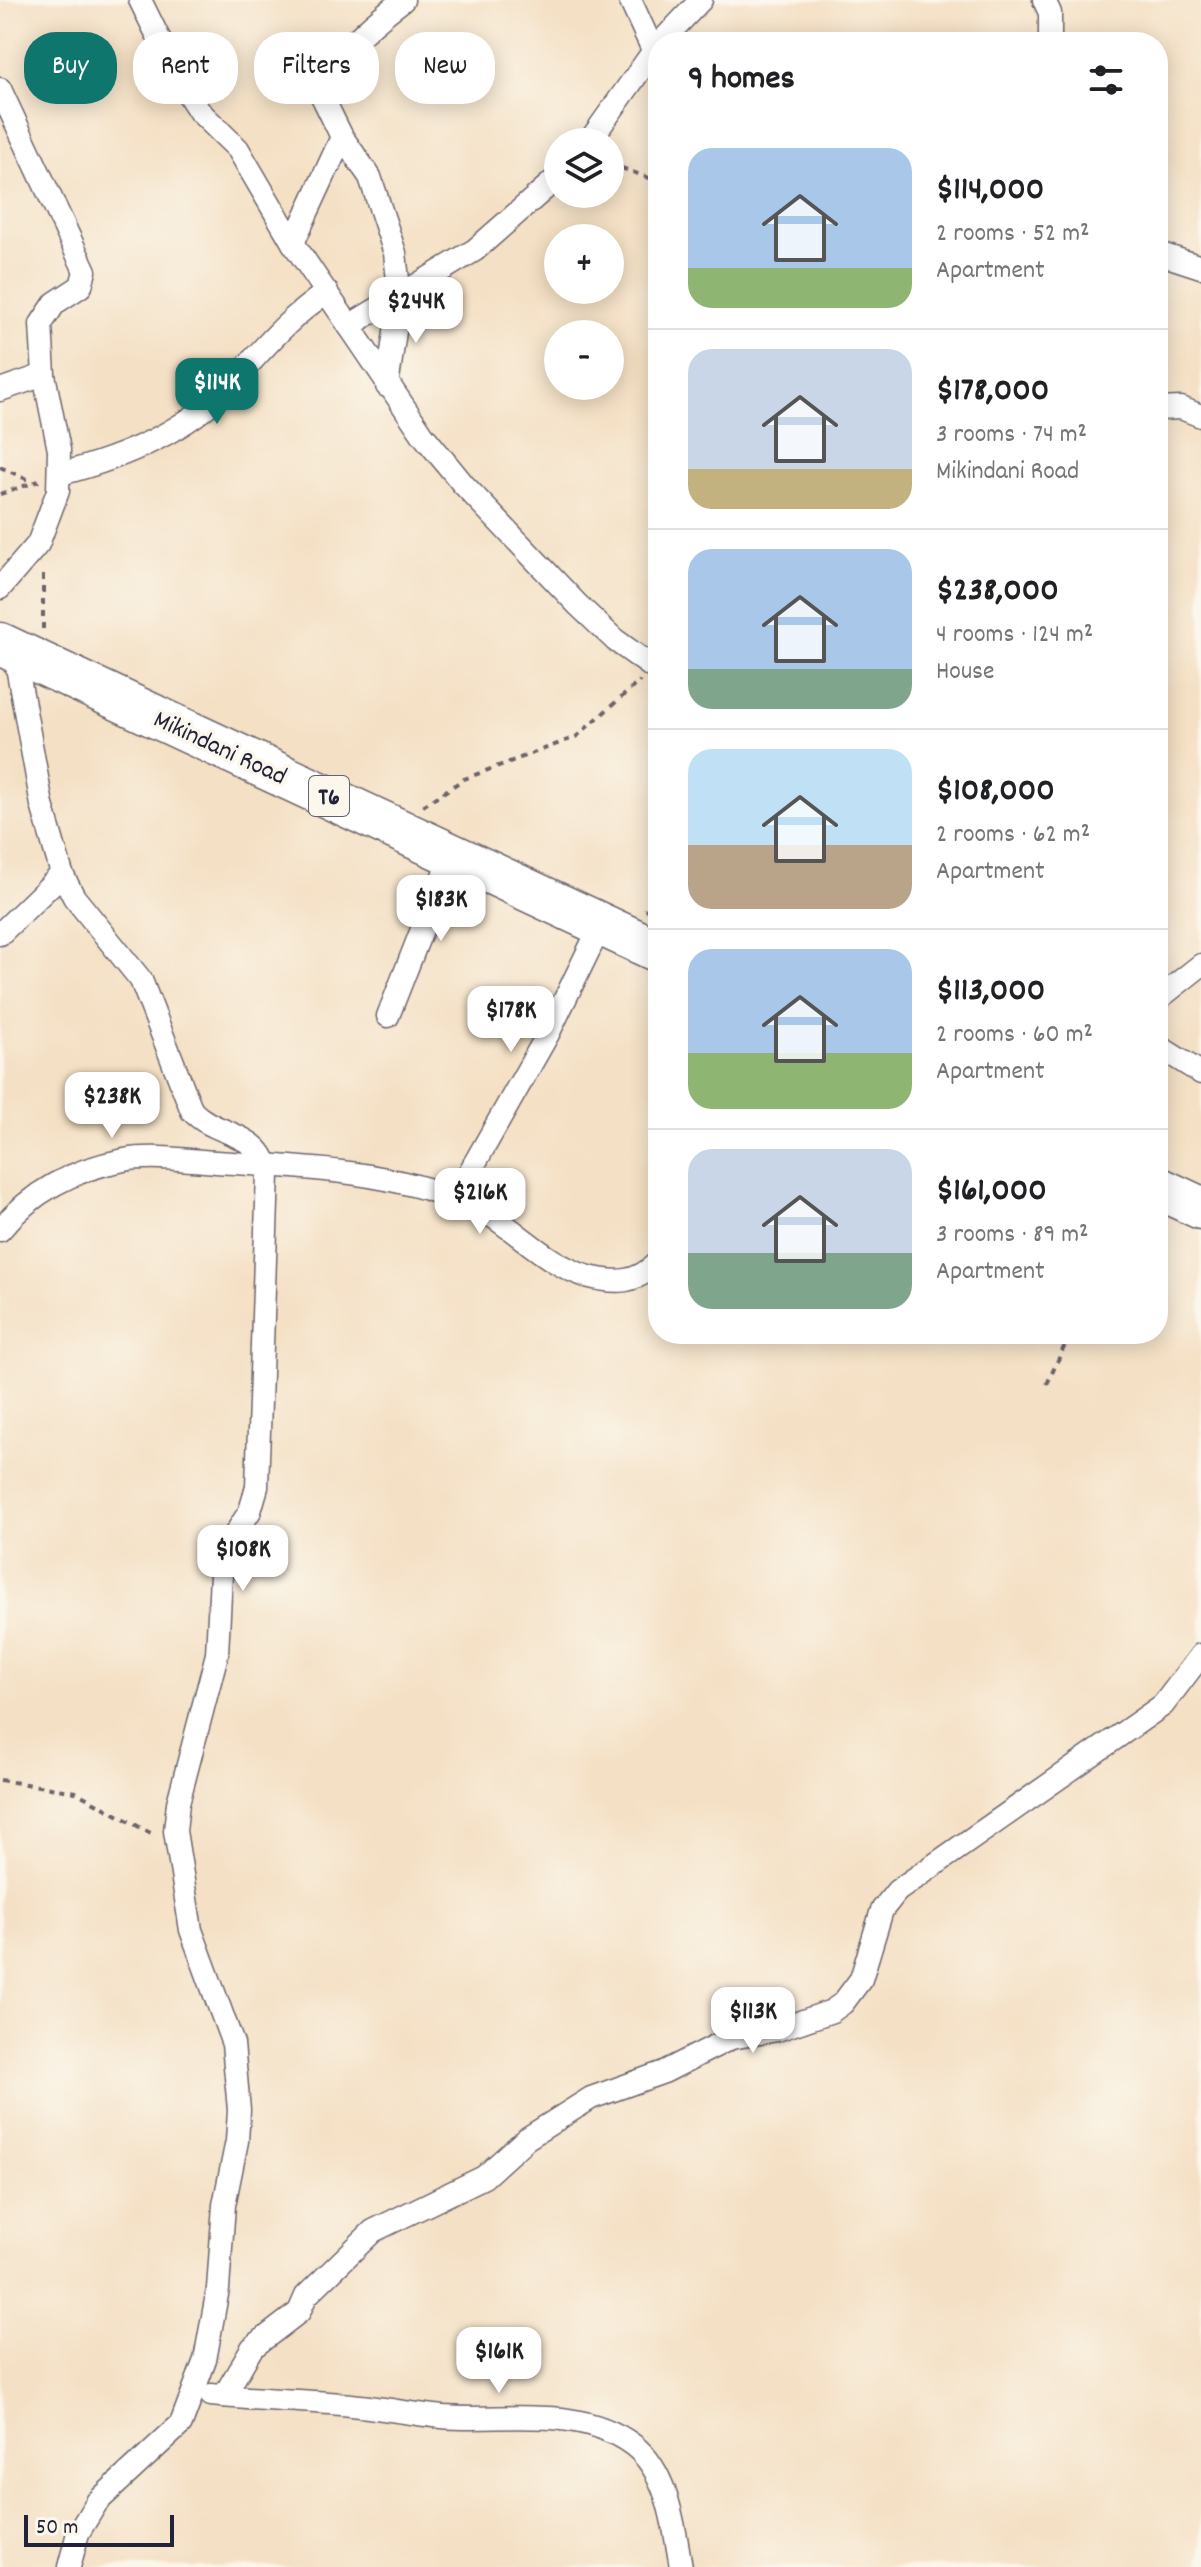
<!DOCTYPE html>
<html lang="en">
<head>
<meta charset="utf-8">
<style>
	body { margin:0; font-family:Dekko,sans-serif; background:#f2f2f2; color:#202124; height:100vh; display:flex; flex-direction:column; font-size:30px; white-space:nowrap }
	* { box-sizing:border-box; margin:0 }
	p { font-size:26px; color:#757577 }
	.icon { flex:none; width:44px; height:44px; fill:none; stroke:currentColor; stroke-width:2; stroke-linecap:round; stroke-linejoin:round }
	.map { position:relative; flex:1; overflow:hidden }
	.panel { position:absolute; left:648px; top:32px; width:520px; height:1312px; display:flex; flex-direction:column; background:#fff; border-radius:32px; box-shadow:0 4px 20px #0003 }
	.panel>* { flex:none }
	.guide { position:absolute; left:24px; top:32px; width:504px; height:72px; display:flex; gap:16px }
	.tools { position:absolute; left:544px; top:128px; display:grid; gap:16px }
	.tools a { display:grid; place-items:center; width:80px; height:80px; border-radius:50%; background:#fff; box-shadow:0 4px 20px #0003; font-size:40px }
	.scale { position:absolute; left:24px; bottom:20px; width:150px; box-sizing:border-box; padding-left:8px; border:4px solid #22223b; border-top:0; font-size:22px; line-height:28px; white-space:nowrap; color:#22223b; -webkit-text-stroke:6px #fbf7ec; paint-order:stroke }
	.price { position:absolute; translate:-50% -68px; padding:0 18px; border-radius:16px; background:#fff; color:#222; font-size:26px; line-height:52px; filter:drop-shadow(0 2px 4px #0008) }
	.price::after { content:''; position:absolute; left:50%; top:48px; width:24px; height:18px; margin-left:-12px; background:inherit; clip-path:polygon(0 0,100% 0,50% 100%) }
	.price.selected { background:#0f766e; color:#fff }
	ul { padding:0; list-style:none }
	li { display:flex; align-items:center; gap:24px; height:200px; padding:0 40px }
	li+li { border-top:2px solid #e0e0e0 }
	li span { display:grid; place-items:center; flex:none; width:224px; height:160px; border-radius:24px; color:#555 }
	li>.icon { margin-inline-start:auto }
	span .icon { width:96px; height:96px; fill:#fffc; stroke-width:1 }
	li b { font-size:34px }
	h2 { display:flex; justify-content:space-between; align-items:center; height:96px; padding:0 40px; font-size:34px }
	.chip { padding:0 28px; border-radius:32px; background:#fff; box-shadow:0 4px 20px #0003; font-size:28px; line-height:72px }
	.chip.selected { background:#0f766e; color:#fff }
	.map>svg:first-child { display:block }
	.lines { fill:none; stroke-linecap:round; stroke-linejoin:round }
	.street-casing { stroke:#6c646b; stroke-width:25 }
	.highway-casing { stroke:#6c646b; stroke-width:45 }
	.path { stroke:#6c646b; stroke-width:4; stroke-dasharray:6 6; stroke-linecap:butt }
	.street { stroke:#fff; stroke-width:22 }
	.highway { stroke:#fff; stroke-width:42 }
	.labels { text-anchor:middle; stroke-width:7; stroke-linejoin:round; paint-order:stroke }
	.shield { fill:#fbf7ec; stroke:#636270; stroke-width:2 }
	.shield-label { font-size:24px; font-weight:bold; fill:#22223b }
	.street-label { font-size:26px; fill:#22223b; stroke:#fbf7ec }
</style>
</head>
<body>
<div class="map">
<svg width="1201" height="2567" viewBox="0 0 1201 2567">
	<rect width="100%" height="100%" fill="#fbf7ec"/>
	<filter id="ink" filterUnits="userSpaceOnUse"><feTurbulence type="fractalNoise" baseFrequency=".0125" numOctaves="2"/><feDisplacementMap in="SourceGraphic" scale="16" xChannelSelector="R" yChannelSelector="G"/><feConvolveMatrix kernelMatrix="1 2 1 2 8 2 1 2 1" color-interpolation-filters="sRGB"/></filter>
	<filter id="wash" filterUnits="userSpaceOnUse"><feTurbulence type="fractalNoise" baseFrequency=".006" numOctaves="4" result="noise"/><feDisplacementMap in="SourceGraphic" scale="32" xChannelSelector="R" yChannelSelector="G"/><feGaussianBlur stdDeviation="1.8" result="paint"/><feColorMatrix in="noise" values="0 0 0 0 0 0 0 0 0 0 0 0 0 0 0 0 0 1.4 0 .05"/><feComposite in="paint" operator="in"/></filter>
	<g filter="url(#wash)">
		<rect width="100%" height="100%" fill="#f4e0c4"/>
	</g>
	<g filter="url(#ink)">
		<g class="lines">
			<defs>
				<g id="street">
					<polyline points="140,0 181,83 199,111 238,149 293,243 423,435 463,484 578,605 615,640 658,671"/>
					<polyline points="630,0 653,50"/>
					<polyline points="1044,0 1050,13 1050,42"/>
					<polyline points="661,42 701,0"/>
					<polyline points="0,89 85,271 81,286 55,303 41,324 44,375 59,450 58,491 38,544 0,588"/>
					<polyline points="589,142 658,45"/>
					<polyline points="293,243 342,137"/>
					<polyline points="1158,253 1201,267"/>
					<polyline points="349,326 475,250 558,177"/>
					<path d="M387,386L400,298L395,253L370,177L342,137L319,90C335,55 372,23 403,0"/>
					<polyline points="0,390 44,375"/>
					<polyline points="1158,409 1181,408 1201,416"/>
					<path d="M60,474C119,459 182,434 226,389C262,351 283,322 327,292"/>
					<path d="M14,650L42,805L62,874L74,897L141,980L192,1111C216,1137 263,1131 268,1174L257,1487L250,1511L222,1555L217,1654L178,1803L175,1831L191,1930L233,2044L239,2110L237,2141L224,2205L218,2289L205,2360L181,2424L97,2502L78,2533L69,2567"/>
					<polyline points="0,934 62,874"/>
					<polyline points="1158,999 1201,965"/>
					<polyline points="388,1016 452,853"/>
					<polyline points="1158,1046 1201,1073"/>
					<polyline points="455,1198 548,1034 601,925"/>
					<path d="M0,1230C32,1191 75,1169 124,1160C153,1155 186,1160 216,1162C298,1167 389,1170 467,1203C509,1220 542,1263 586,1276C615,1284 636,1284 658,1262"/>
					<path d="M211,2395C258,2400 305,2400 351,2405C382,2408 412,2414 442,2417C505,2422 578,2404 633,2445C668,2472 674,2526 681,2567"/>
					<polyline points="224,2396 252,2348 299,2312 306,2296 373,2231 484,2177 526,2139 591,2098 664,2072 731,2038 777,2030 832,2011 843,2003 861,1979 882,1910 897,1891 1163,1705 1201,1655"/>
				</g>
				<g id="highway">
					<polyline points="0,644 658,951"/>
					<polyline points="1158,1188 1201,1208"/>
				</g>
			</defs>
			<use href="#street" class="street-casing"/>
			<use href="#highway" class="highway-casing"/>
			<g class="path">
				<polyline points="610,164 658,181"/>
				<polyline points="0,467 33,482"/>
				<polyline points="0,494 39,481"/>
				<polyline points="43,629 43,570"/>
				<polyline points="423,806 464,779 576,737 640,681"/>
				<polyline points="645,910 658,905"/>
				<polyline points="1047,1384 1070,1334"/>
				<polyline points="0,1780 76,1792 154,1835"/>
			</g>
			<use href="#street" class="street"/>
			<use href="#highway" class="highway"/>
		</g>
	</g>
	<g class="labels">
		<rect class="shield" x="309" y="776" width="40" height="40" rx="6"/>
		<g class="shield-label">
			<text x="329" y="804">T6</text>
		</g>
		<g class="street-label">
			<text transform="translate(221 746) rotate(25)" y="9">Mikindani Road</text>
		</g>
	</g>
</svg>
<div class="tools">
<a><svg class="icon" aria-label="layers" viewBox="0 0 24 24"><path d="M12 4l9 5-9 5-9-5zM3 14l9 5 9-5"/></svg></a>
<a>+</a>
<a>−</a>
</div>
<div class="scale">50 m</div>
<b class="price" style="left:416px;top:345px">$244K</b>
<b class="price selected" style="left:217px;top:426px">$114K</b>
<b class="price" style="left:441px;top:943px">$183K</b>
<b class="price" style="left:511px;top:1054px">$178K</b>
<b class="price" style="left:112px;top:1140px">$238K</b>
<b class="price" style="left:480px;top:1236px">$216K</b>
<b class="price" style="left:243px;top:1593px">$108K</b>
<b class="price" style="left:753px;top:2055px">$113K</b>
<b class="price" style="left:499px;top:2395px">$161K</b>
<div class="guide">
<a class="chip selected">Buy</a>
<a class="chip">Rent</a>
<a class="chip">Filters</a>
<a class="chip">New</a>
</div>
<section class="panel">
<h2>9 homes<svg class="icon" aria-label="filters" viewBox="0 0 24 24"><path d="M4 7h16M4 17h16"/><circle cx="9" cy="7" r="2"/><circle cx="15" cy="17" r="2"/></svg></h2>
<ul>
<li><span style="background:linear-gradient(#a9c7e8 75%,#8fb573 0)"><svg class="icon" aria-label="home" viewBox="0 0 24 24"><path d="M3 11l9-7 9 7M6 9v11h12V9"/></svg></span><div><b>$114,000</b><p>2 rooms · 52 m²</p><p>Apartment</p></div></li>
<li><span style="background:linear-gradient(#c9d6e8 75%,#c2b280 0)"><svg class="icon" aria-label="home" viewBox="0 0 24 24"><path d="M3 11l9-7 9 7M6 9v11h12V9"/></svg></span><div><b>$178,000</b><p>3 rooms · 74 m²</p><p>Mikindani Road</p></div></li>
<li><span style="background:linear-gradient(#a9c7e8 75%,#7fa58c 0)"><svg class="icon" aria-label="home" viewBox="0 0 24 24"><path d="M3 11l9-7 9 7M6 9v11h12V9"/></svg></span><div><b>$238,000</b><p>4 rooms · 124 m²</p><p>House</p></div></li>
<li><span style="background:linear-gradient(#bfe0f5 60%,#b9a48a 0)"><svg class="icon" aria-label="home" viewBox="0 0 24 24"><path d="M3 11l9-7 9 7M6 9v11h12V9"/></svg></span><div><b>$108,000</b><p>2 rooms · 62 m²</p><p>Apartment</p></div></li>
<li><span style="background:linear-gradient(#a9c7e8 65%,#8fb573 0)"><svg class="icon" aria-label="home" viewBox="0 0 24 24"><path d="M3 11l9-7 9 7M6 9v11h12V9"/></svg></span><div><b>$113,000</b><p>2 rooms · 60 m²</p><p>Apartment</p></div></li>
<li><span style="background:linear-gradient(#c9d6e8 65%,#7fa58c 0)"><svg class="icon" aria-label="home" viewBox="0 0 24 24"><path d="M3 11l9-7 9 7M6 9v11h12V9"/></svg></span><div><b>$161,000</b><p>3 rooms · 89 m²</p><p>Apartment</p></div></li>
</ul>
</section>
</div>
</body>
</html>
